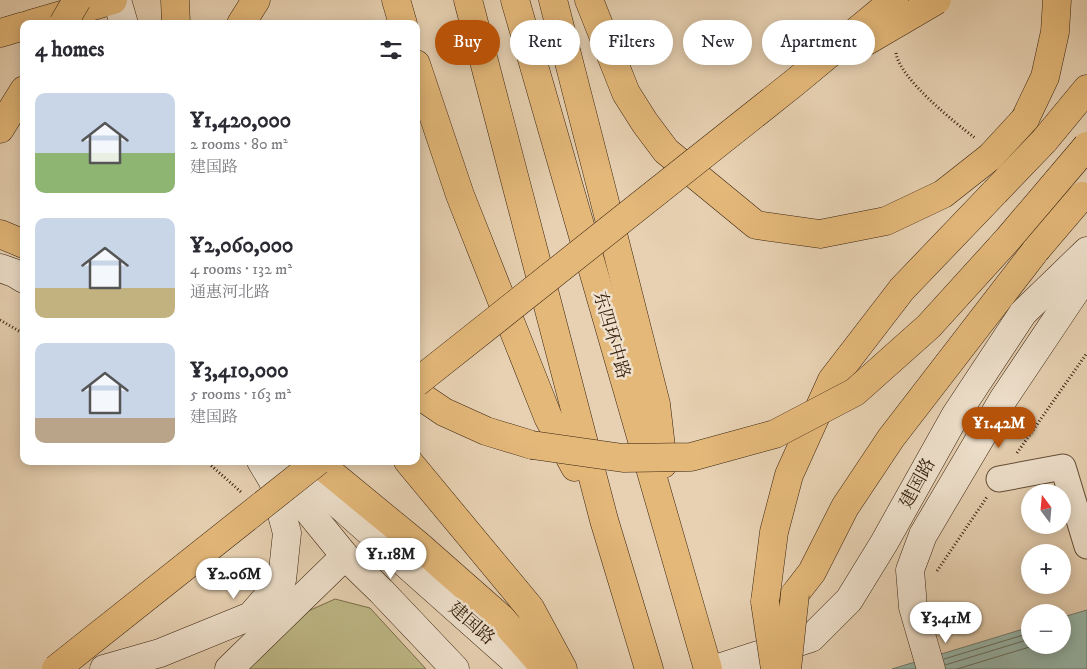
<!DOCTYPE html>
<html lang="en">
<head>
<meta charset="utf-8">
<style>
	body { margin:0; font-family:"IM FELL DW Pica","Noto Serif SC",serif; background:#f2f2f3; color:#2b2b33; height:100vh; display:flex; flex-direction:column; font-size:19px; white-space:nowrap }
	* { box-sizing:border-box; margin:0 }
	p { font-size:16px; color:#7c7c81 }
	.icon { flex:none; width:28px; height:28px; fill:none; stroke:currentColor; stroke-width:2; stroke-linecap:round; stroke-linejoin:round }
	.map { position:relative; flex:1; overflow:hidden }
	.panel { position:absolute; left:20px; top:20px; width:400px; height:445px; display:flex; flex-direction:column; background:#fff; border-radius:10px; box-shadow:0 2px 12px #0003 }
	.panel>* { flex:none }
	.guide { position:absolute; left:435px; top:20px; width:475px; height:45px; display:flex; gap:10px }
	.needle { width:32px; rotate:344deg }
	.fabs { position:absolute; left:1021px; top:484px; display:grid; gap:10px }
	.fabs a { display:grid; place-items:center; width:50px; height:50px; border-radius:50%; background:#fff; box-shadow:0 2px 12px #0003; font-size:25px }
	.price { position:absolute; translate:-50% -42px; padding:0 11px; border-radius:18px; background:#fff; color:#222; font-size:16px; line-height:32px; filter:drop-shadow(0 1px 2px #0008) }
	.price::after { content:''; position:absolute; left:50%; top:30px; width:15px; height:11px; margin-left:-8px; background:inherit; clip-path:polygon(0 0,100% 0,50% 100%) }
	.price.active { background:#b45309; color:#fff }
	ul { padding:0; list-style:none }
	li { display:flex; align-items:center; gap:15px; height:125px; padding:0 15px }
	li span { display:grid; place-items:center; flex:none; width:140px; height:100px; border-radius:10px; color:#555 }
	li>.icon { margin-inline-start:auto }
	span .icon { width:60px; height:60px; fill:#fffc; stroke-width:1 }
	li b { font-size:21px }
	h2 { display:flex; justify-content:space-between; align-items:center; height:60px; padding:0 15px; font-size:21px }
	.chip { padding:0 18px; border-radius:22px; background:#fff; box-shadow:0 2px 12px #0003; font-size:18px; line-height:45px }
	.chip.active { background:#b45309; color:#fff }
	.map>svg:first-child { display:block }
	.green { fill:#beb987; stroke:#7a6d4a }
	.water { fill:#97b7ab; stroke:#717b6c }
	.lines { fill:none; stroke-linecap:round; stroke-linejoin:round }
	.shore { stroke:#676c5c; stroke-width:1 }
	.street-casing { stroke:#634d36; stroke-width:27 }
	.secondary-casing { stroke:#37210d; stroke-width:29 }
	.highway-casing { stroke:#37210d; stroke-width:29 }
	.path { stroke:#37210d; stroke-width:3; stroke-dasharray:1 2.5; stroke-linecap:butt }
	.street { stroke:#efe1cd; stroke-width:25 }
	.secondary { stroke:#efe1cd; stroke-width:28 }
	.highway { stroke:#e4b879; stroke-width:28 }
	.highway-bridge-casing { stroke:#37210d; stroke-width:29; stroke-linecap:butt }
	.highway-bridge { stroke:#e4b879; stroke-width:28 }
	.labels { text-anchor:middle; stroke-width:5; stroke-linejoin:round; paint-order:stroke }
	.street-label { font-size:18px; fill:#37210d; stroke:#efe1cd }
</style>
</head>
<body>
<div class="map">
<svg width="1087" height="669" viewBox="0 0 1087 669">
	<rect width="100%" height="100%" fill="#e7d1b2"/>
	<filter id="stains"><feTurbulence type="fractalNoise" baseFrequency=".004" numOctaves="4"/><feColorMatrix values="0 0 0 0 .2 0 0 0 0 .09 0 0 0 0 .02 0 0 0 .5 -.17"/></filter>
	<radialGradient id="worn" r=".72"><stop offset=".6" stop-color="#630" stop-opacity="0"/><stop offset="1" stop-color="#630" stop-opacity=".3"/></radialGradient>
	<polygon class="green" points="335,599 370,608 426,669 243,669 295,617"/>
	<polygon class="water" points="1087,610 1087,669 892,669 1030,627 1030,645 1062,645 1063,617"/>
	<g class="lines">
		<g class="shore">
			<polyline points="944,659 1030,633"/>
			<polyline points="945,665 1030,639"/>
			<polyline points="957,669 1036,645"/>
		</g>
		<defs>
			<polyline id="street" points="999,479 1063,467 1087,546"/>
			<g id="secondary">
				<polyline points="117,0 124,24"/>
				<polyline points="0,268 14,273 24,279"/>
				<polyline points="282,461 336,502 524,669"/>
				<polyline points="275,470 345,556 381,591 455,669"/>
				<polyline points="104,669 160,653 251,616 282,580 287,533 273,481 261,461"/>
				<polyline points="229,669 345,556"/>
				<polyline points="715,669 811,638 849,600 884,543 955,416 1023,313 1087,251"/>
				<polyline points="931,669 913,607 910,570 923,535 1004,398 1087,274"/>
			</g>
			<g id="highway">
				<polyline points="175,0 176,24"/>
				<polyline points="396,0 403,24"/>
				<polyline points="468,0 604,520 649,669"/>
				<polyline points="515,0 708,669"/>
				<polyline points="553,0 598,175 656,404 663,464"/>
				<polyline points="589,0 626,93 645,123 666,151 756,225 820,234 886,221 943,194 990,157"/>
				<polyline points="31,24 113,0"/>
				<polyline points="241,24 256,0"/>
				<polyline points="0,33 24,26"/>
				<polyline points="416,64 460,195 548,417 575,467"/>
				<polyline points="1025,119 1045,77 1055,32 1057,0"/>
				<polyline points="0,129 24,90"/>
				<polyline points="1044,141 1087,89"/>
				<polyline points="0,234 24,244"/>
				<polyline points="416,393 444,412 486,431 532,445"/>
				<polyline points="316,461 417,544 501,618 546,669"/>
				<polyline points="408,461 530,608 563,669"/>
				<polyline points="795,594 812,572 845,507 891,438 1036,250"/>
				<polyline points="765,602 774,532 789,475 832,380 902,289 995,192"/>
			</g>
		</defs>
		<use href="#street" class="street-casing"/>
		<use href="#secondary" class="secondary-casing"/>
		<use href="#highway" class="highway-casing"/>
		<g class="path">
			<path d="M896,53C900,79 953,121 975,138"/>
			<polyline points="0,320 24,334"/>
			<polyline points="1017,453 1087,353"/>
			<polyline points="206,461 241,492"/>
			<polyline points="937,571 987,497"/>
		</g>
		<use href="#street" class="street"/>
		<use href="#secondary" class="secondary"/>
		<use href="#highway" class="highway"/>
		<defs>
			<g id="highway-bridge">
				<polyline points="63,24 77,0"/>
				<polyline points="860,45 937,0"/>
				<polyline points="990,157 1025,119"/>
				<polyline points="995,192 1044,141"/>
				<polyline points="1036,250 1082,196"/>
				<polyline points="416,383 794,83 894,0"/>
				<polyline points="532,445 623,458 691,457 775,434 855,392 929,326 1008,239 1087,146"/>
				<polyline points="765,602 775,669"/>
				<polyline points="56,669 318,461"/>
				<polyline points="787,669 795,594"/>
			</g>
		</defs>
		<use href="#highway-bridge" class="highway-bridge-casing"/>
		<use href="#highway-bridge" class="highway-bridge"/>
	</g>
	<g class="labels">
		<g class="street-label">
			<text transform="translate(612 335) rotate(74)" y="6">东四环中路</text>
			<text transform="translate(917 483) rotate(-61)" y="6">建国路</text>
			<text transform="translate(472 623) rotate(41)" y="6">建国路</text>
		</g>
	</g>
	<rect width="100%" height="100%" filter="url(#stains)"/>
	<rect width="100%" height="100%" fill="url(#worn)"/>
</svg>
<div class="fabs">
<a><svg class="needle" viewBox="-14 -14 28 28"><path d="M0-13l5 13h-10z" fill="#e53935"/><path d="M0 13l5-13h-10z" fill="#7c7c81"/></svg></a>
<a>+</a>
<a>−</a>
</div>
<b class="price active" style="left:999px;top:449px">¥1.42M</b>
<b class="price" style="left:391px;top:580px">¥1.18M</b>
<b class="price" style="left:234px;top:600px">¥2.06M</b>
<b class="price" style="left:946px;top:644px">¥3.41M</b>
<div class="guide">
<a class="chip active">Buy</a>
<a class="chip">Rent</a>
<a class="chip">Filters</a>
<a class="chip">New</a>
<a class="chip">Apartment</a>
</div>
<section class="panel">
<h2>4 homes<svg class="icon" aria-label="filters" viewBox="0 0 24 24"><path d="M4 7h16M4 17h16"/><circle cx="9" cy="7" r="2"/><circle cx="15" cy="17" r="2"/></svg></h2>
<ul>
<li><span style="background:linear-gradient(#c9d6e8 60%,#8fb573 0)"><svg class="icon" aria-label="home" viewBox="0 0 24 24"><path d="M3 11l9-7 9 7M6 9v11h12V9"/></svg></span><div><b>¥1,420,000</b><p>2 rooms · 80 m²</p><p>建国路</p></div></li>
<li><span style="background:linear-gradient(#c9d6e8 70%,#c2b280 0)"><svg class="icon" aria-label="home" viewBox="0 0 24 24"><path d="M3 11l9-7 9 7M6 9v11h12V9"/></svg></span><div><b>¥2,060,000</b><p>4 rooms · 132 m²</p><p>通惠河北路</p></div></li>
<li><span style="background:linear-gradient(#c9d6e8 75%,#b9a48a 0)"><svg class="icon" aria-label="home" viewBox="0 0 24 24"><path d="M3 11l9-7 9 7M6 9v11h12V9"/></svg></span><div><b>¥3,410,000</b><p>5 rooms · 163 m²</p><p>建国路</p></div></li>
</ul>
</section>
</div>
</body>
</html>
